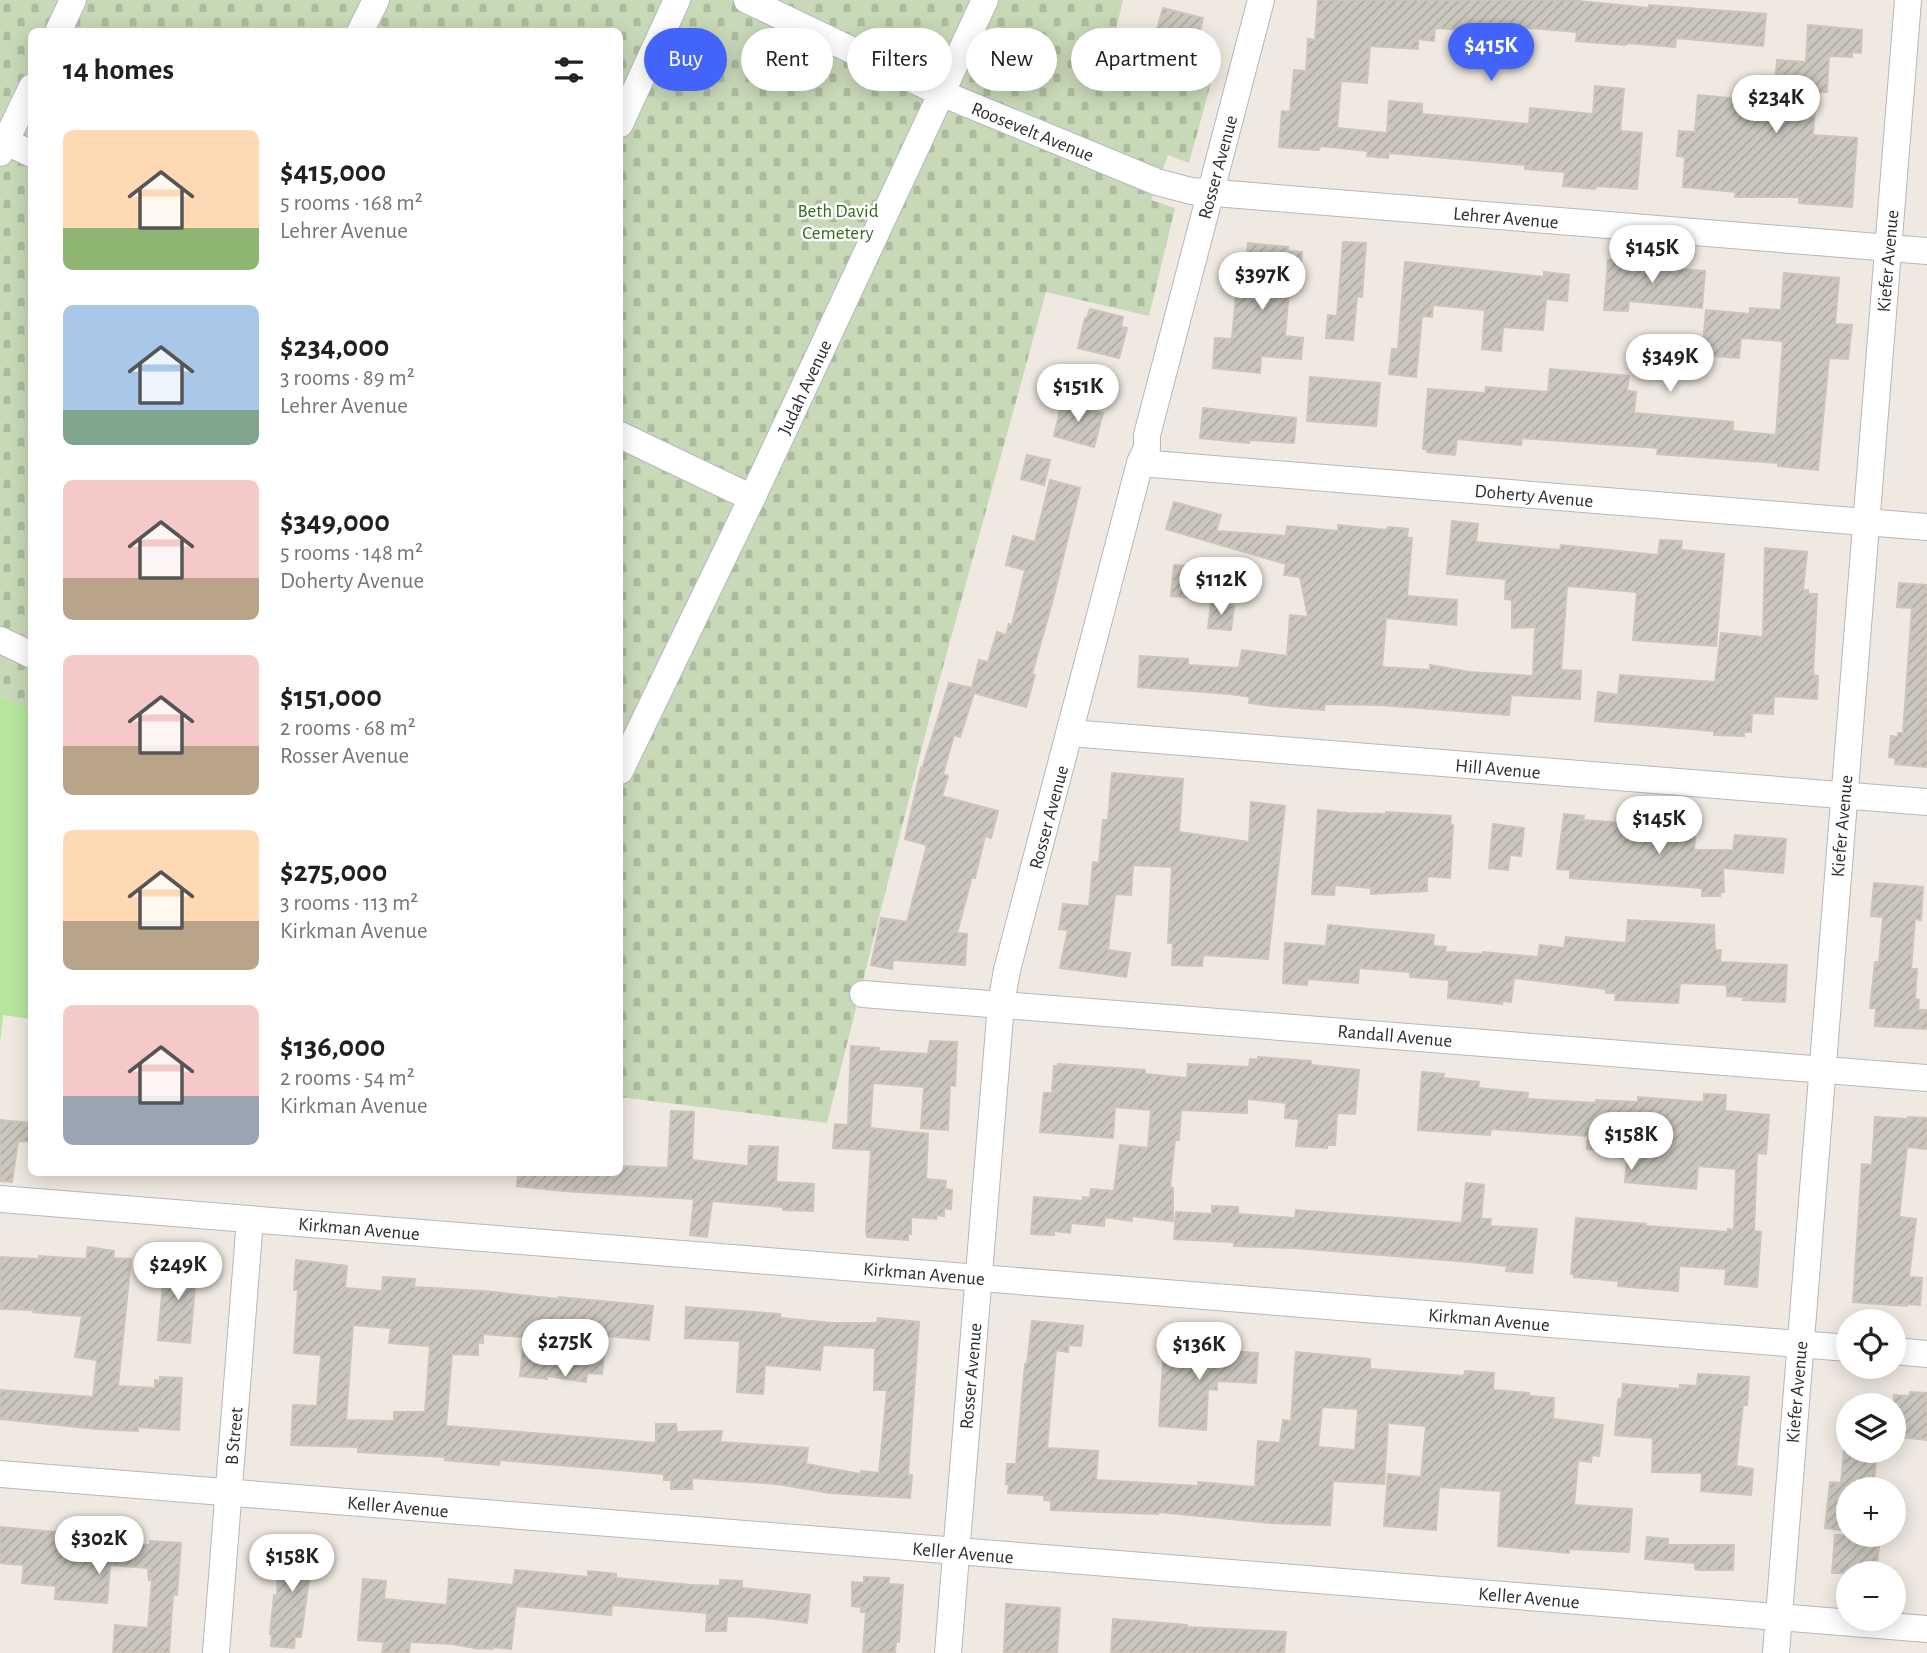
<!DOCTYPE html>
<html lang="en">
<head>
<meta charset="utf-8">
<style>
	body { margin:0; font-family:"Alegreya Sans",sans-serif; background:#f2f2f2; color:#202124; height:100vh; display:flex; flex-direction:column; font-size:26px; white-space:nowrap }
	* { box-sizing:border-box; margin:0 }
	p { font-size:23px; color:#757577 }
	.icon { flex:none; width:38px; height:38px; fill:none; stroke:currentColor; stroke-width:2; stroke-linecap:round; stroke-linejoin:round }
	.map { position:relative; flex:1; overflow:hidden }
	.sheet { position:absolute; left:28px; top:28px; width:595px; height:1148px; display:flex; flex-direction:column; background:#fff; border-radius:10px; box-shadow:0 4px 18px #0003 }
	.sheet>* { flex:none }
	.banner { position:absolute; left:644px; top:28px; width:665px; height:63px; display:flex; gap:14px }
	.buttons { position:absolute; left:1836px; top:1309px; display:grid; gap:14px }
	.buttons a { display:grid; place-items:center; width:70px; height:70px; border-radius:50%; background:#fff; box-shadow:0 4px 18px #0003; font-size:35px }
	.price { position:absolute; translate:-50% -60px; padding:0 16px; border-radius:24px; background:#fff; color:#222; font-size:23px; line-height:46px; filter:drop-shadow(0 2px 4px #0008) }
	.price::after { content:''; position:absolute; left:50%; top:42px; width:21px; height:16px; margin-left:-10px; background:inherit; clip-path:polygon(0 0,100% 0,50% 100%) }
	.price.active { background:#4264fb; color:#fff }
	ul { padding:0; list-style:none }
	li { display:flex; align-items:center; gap:21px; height:175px; padding:0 35px }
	li span { display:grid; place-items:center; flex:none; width:196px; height:140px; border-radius:10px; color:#555 }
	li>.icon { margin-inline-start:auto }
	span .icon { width:84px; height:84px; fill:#fffc; stroke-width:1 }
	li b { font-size:30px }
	h2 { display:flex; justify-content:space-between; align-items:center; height:84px; padding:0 35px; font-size:30px }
	.tag { padding:0 24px; border-radius:32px; background:#fff; box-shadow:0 4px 18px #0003; font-size:24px; line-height:63px }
	.tag.active { background:#4264fb; color:#fff }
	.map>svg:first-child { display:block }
	.grass { fill:#b6e59e }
	.cemetery { fill:url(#cemetery-stones) }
	.building { fill:url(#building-hatch); stroke:#cbc5ba; stroke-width:2; fill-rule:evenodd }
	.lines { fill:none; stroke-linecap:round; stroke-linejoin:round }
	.minor-casing { stroke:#b4b7c1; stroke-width:28 }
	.minor { stroke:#fff; stroke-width:26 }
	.labels { text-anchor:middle; stroke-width:5; stroke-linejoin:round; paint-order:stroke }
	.street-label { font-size:19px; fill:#2e2e2e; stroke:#fff }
	.park-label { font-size:19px; fill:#2c6e1b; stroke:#fff }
</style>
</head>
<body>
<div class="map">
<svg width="1927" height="1653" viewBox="0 0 1927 1653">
	<defs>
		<pattern id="cemetery-stones" width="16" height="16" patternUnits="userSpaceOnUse" patternTransform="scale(1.75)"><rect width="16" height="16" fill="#c8d9b8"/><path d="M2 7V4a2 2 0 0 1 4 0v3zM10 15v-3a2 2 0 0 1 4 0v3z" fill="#acbb9e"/></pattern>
		<pattern id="building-hatch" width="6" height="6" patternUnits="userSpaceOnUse" patternTransform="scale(1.75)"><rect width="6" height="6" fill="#cbc7bf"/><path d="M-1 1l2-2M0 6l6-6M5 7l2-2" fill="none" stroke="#afaba4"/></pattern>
	</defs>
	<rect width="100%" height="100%" fill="#efe9e1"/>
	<polygon class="grass" points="0,697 32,709 31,1019 3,1015 0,1044"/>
	<polygon class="cemetery" points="0,0 1123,0 1115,34 1217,61 1189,163 1168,155 1151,200 1175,208 1149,316 1046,292 935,696 827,1123 620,1097 620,32 32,32 31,709 0,697"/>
	<g class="building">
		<polygon points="1318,0 1569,0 1649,8 1649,5 1766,14 1763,46 1676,38 1675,47 1627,43 1626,45 1576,41 1577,32 1482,24 1481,31 1435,28 1434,41 1418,39 1418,49 1370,46 1367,83 1341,81 1337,128 1387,133 1389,101 1422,104 1422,114 1529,124 1530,108 1593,114 1595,86 1624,89 1620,131 1642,133 1637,189 1596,186 1595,189 1563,186 1565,172 1525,169 1525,165 1389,153 1388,158 1367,156 1368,151 1320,146 1319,150 1279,147 1282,111 1290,112 1294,70 1306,71 1308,39 1315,40"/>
		<polygon points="1163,8 1203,18 1196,47 1155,36"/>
		<polygon points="1808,25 1862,30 1861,53 1852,52 1852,57 1829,56 1827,92 1816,92 1813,135 1857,138 1852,207 1799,203 1799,197 1735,197 1736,192 1683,187 1685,157 1677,156 1679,131 1695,132 1698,95 1774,102 1777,60 1806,62"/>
		<polygon points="1343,242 1366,243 1362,297 1357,296 1353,340 1326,338 1328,315 1337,316"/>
		<polygon points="1248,243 1288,247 1288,251 1302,252 1300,280 1290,279 1285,336 1303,338 1301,359 1261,356 1260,373 1213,368 1215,338 1232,339 1236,294 1244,294"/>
		<polygon points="1608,260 1678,265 1677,269 1705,271 1702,308 1629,301 1628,311 1604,310"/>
		<polygon points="1405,262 1544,277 1544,272 1569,275 1567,301 1546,299 1543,330 1503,327 1501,351 1482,349 1485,310 1433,305 1432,317 1422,316 1416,377 1389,374 1392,349 1398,349"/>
		<polygon points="1784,273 1839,278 1835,324 1852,325 1848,359 1829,358 1818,470 1778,466 1779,463 1657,454 1658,448 1522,438 1521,445 1457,439 1455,455 1427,452 1427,449 1423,449 1428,389 1485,393 1486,387 1548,392 1550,369 1629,376 1627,391 1636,392 1634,413 1733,422 1733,431 1776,435 1783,341 1741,338 1739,358 1702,355 1706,310 1750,314 1750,308 1781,310"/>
		<polygon points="1090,309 1123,317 1121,327 1127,328 1119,358 1078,348 1085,318 1087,318"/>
		<polygon points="1310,377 1380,383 1376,426 1307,421"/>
		<polygon points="1062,402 1103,413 1094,447 1054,436"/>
		<polygon points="1203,408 1296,418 1294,443 1249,440 1249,443 1200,438"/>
		<polygon points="1027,455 1050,460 1044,485 1021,479"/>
		<polygon points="1050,480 1080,488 1053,599 1032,674 1035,675 1026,707 974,693 960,737 954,735 943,774 948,776 942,796 998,811 991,838 985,836 975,878 972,877 957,933 967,934 965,965 893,960 892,969 871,965 881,918 907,922 927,845 905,839 921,768 922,769 949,683 972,688 979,660 988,662 997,632 1006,635 1009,624 1012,625 1025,570 1006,565 1013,536 1035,542"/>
		<polygon points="1174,502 1221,515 1216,531 1286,536 1287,526 1338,531 1338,525 1387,530 1388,527 1408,529 1407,538 1412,538 1407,596 1457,600 1456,625 1386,618 1382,667 1430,670 1430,665 1469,672 1533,676 1535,627 1512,628 1512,600 1505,599 1506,579 1447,574 1452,521 1478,524 1476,542 1560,550 1561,545 1658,555 1660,540 1682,541 1681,550 1724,554 1716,646 1633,640 1637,592 1567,586 1561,670 1581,671 1580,699 1511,695 1509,715 1380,705 1325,704 1324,710 1272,706 1249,703 1250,697 1231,694 1138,687 1140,656 1188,659 1188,665 1239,668 1242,650 1287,656 1290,615 1308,617 1300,577 1284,575 1286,564 1166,529"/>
		<polygon points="1765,548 1807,552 1803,590 1808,590 1808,594 1817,594 1813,675 1818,676 1817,699 1774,696 1773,714 1752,713 1751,732 1744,732 1744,736 1714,735 1714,731 1595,721 1598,692 1618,695 1620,675 1715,682 1721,633 1763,637"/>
		<polygon points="1174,565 1225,569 1223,600 1171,596"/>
		<polygon points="1899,583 1927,585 1927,767 1895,764 1895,758 1889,757 1891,736 1898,737 1898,733 1903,733 1912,608 1897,607"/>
		<polygon points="1211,604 1234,606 1231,630 1208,628"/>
		<polygon points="1112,773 1183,779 1179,832 1249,842 1251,802 1285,806 1268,959 1203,955 1202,966 1172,965 1173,943 1168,943 1172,867 1133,865 1131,895 1115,894 1108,950 1130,953 1126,977 1060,968 1068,930 1059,929 1063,904 1089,906 1093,862 1099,863 1103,820 1108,820"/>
		<polygon points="1318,810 1348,813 1386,814 1386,812 1451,816 1450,825 1453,825 1450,878 1427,876 1427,891 1371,894 1371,888 1335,885 1334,895 1312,894"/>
		<polygon points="1564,814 1584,816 1583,820 1621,823 1620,826 1695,833 1694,850 1733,850 1735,835 1786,839 1783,873 1723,868 1724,892 1720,892 1720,896 1702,896 1702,888 1570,878 1570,870 1557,869"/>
		<polygon points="1493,824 1524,828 1521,856 1510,855 1508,870 1489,868"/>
		<polygon points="1874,883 1923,887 1921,920 1915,919 1911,969 1917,969 1915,999 1919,1000 1918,1010 1927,1010 1927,1029 1875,1026 1876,1008 1870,1008 1875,962 1879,962 1883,917 1871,916"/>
		<polygon points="1628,920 1714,925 1715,950 1721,950 1720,962 1787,965 1785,1002 1743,1000 1744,997 1727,996 1727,985 1680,983 1678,1003 1615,1000 1616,993 1606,993 1606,989 1514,978 1511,1002 1503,1001 1502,1004 1448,998 1449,980 1410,977 1410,972 1359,968 1358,983 1308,979 1307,985 1283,983 1285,943 1326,946 1328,925 1434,935 1433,946 1446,947 1445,952 1483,954 1483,952 1538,957 1540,945 1564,948 1566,937 1626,943"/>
		<polygon points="930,1041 957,1042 955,1086 950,1085 948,1130 921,1128 924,1087 873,1083 870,1128 928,1134 926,1179 946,1181 945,1189 952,1190 951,1209 944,1208 944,1216 937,1215 936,1219 911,1217 911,1234 908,1234 908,1240 867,1237 866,1231 871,1150 833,1148 835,1124 848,1125 851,1046 879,1048 879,1051 928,1054"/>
		<polygon points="1258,1057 1311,1061 1311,1065 1359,1070 1355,1114 1337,1113 1335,1145 1327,1145 1327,1148 1296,1146 1299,1119 1285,1118 1286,1103 1247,1099 1247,1113 1181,1110 1179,1140 1175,1140 1170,1188 1173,1188 1173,1221 1132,1216 1132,1221 1105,1217 1104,1226 1071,1223 1070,1233 1054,1231 1054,1235 1031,1234 1034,1197 1083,1201 1083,1197 1090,1198 1091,1189 1114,1191 1120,1145 1148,1148 1151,1110 1115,1107 1113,1138 1040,1132 1044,1093 1052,1093 1054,1066 1058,1066 1058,1064 1145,1070 1145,1074 1187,1078 1188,1064 1249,1067 1250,1059 1258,1060"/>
		<polygon points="1422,1072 1444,1074 1443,1078 1479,1082 1478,1088 1528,1093 1527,1099 1596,1103 1596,1100 1638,1102 1638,1097 1701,1102 1704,1101 1704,1094 1726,1095 1725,1111 1769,1115 1766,1154 1757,1153 1754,1231 1761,1232 1757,1287 1725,1284 1726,1269 1679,1266 1678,1291 1618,1286 1619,1281 1574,1277 1574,1274 1571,1274 1576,1218 1646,1224 1646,1226 1728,1232 1728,1229 1734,1230 1736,1169 1698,1166 1696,1189 1625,1182 1627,1159 1620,1158 1621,1152 1587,1149 1588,1136 1491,1129 1490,1135 1418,1130"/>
		<polygon points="671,1111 694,1112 692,1160 748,1166 749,1146 778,1147 776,1182 814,1184 813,1211 783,1210 783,1207 712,1201 707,1237 690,1235 694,1199 564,1191 517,1186 518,1172 620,1172 620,1166 668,1168"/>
		<polygon points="1875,1117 1908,1119 1908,1117 1927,1118 1927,1149 1907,1147 1899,1217 1916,1219 1909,1277 1922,1278 1920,1305 1907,1304 1907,1306 1853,1302 1862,1164 1872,1165"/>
		<polygon points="0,1120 32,1123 32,1142 18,1141 12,1182 0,1181"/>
		<polygon points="1466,1183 1484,1185 1481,1219 1491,1219 1490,1226 1537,1229 1532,1273 1506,1271 1507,1266 1470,1262 1294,1248 1234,1246 1234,1242 1174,1239 1176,1212 1212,1214 1212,1206 1238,1207 1238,1214 1295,1218 1296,1210 1462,1223"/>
		<polygon points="88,1247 114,1251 113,1258 131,1259 118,1386 155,1388 155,1380 160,1381 160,1377 182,1378 179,1430 138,1427 138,1431 97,1429 0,1419 0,1390 93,1397 97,1360 75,1357 82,1316 33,1312 34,1310 0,1309 0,1257 39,1259 39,1256 86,1259"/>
		<path d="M296,1260L347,1266L345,1288L382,1291L383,1277L415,1279L414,1287L483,1291L559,1299V1297L653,1306L649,1340L606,1336L602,1374L587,1373L586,1382L547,1376V1379L520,1376L524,1337L483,1334V1343H478V1355L452,1354L446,1426L656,1443V1424H676L677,1432L722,1431L720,1442L808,1448L806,1464L860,1474L861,1471L879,1473L887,1390H874L875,1348L823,1345L820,1370L765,1365L763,1394L737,1392L740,1341L685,1338L686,1307L780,1314V1318L832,1323H877L878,1318L919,1322L908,1475H912L910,1498L830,1493L777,1484L692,1478V1489H671V1480H664V1474L500,1460L499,1465L445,1460V1457L358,1452V1447L291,1445L293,1405L317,1406L321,1355L294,1353L298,1290H294ZM353,1325L391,1328L389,1343L430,1346L425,1412H394V1421L346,1420Z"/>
		<polygon points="165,1261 197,1263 190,1343 158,1340"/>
		<path d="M1032,1321L1083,1326L1081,1346L1069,1345L1068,1352L1056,1350L1047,1448L1098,1451L1096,1480L1198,1486V1482L1255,1487L1258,1441L1280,1443L1283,1420L1291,1421L1296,1352L1370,1359V1369L1464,1376L1465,1371L1494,1373L1493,1390L1529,1393V1396L1554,1398L1553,1419L1603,1425L1599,1456L1592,1455L1591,1462L1578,1460L1574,1505L1632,1509L1629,1552L1569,1549V1553L1498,1546L1501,1491L1439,1487L1436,1530L1384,1526L1388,1474L1421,1477L1426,1426L1388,1423L1384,1484L1333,1481L1330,1525L1271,1523L1158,1512V1514L1051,1510V1501L1044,1500V1495L1008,1493L1009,1484H1006L1007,1464H1016L1025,1364H1027ZM1322,1407L1358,1409L1355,1450L1318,1447Z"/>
		<polygon points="1164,1347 1258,1353 1256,1383 1217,1381 1217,1390 1208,1389 1206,1430 1159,1426"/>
		<polygon points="1698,1374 1749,1377 1747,1405 1743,1405 1736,1466 1753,1469 1751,1495 1701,1491 1702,1473 1652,1472 1653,1438 1615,1435 1618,1400 1622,1397 1623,1384 1680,1389 1680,1385 1697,1386"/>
		<polygon points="1910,1392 1927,1393 1927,1440 1894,1436 1894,1395 1909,1396"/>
		<polygon points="1844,1451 1877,1451 1873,1489 1848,1489 1848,1531 1825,1528 1830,1482 1841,1483"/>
		<polygon points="0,1527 112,1537 112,1542 150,1545 150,1541 181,1543 177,1595 173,1594 169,1653 113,1653 115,1625 148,1628 152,1580 149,1580 148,1568 110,1565 107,1603 55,1599 56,1586 22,1583 24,1565 0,1563"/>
		<polygon points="1835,1535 1880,1535 1876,1573 1832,1573"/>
		<polygon points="1647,1537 1668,1539 1668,1545 1734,1545 1733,1570 1698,1570 1695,1569 1695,1563 1645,1559"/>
		<polygon points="279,1547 318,1548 317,1572 310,1572 301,1637 295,1637 294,1648 271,1646 272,1634 270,1634 274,1595 277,1596"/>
		<polygon points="515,1570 588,1577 588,1571 616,1574 616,1578 692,1585 720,1586 720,1580 742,1581 742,1588 810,1595 807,1623 757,1617 727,1616 726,1631 706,1631 707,1613 612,1605 611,1615 516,1606 511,1649 493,1647 493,1649 481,1648 480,1649 452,1644 410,1642 409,1653 382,1653 384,1642 358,1640 363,1579 386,1581 384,1599 447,1605 449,1579 513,1585"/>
		<polygon points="864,1577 889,1578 888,1584 903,1585 899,1642 896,1642 895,1653 863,1653 866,1612 861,1612 861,1607 852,1606 852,1582 864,1583"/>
		<polygon points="1006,1604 1060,1608 1057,1653 1004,1653"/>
		<polygon points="1113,1619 1187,1625 1187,1627 1286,1632 1284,1653 1111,1653"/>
	</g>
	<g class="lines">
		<defs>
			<g id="minor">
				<polyline points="747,0 941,93 1157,182 1191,191 1927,251"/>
				<polyline points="58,32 73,0"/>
				<polyline points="360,32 376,0"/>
				<polyline points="620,124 677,0"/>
				<polyline points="0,139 32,154"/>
				<polyline points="0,153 32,87"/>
				<polyline points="620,435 752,498"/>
				<polyline points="1140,463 1927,527"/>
				<polyline points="0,640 32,655"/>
				<polyline points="1070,733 1927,802"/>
				<polyline points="620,771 752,498 985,0"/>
				<polyline points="863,994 1927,1078"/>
				<polyline points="0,1199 1848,1348"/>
				<polyline points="1894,1351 1927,1354"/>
				<polyline points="0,1474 1927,1629"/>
				<polyline points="216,1653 250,1219"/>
				<polyline points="948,1653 1001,1004 1007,970 1140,463 1147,448 1147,435 1261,0"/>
				<polyline points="1776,1653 1908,0"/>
			</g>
		</defs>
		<use href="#minor" class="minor-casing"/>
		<use href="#minor" class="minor"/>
	</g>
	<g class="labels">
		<g class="street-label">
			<text transform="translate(1033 131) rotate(22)" y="7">Roosevelt Avenue</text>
			<text transform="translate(1217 167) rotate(-75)" y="7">Rosser Avenue</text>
			<text transform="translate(1506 217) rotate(5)" y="7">Lehrer Avenue</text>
			<text transform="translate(1887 261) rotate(-85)" y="7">Kiefer Avenue</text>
			<text transform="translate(804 387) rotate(-65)" y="7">Judah Avenue</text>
			<text transform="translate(1534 495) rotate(5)" y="7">Doherty Avenue</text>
			<text transform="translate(1498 768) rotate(5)" y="7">Hill Avenue</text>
			<text transform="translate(1048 817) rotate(-75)" y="7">Rosser Avenue</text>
			<text transform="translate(1841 826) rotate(-85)" y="7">Kiefer Avenue</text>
			<text transform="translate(1395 1035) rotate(5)" y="7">Randall Avenue</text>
			<text transform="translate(359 1228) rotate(5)" y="7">Kirkman Avenue</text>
			<text transform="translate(924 1273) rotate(5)" y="7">Kirkman Avenue</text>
			<text transform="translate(1489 1319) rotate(5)" y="7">Kirkman Avenue</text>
			<text transform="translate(970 1376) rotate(-85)" y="7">Rosser Avenue</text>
			<text transform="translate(1796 1392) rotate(-85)" y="7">Kiefer Avenue</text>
			<text transform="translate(233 1436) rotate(-85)" y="7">B Street</text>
			<text transform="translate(398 1506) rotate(5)" y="7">Keller Avenue</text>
			<text transform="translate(963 1552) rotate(5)" y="7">Keller Avenue</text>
			<text transform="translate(1529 1597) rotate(5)" y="7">Keller Avenue</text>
		</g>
		<g class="park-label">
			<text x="838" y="217">Beth David<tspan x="838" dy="22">Cemetery</tspan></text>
		</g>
	</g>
</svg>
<div class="buttons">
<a><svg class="icon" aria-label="locate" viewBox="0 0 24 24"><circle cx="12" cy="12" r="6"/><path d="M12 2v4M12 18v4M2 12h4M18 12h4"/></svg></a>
<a><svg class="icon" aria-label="layers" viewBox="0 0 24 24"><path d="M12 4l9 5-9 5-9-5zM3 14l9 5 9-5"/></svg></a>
<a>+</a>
<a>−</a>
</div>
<b class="price active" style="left:1491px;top:83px">$415K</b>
<b class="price" style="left:1776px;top:135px">$234K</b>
<b class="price" style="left:1652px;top:285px">$145K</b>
<b class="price" style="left:1262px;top:312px">$397K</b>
<b class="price" style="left:1670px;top:394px">$349K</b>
<b class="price" style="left:1078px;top:424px">$151K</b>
<b class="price" style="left:1221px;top:617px">$112K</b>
<b class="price" style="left:1659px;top:856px">$145K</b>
<b class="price" style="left:1631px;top:1172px">$158K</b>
<b class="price" style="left:178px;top:1302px">$249K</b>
<b class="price" style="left:565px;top:1379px">$275K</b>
<b class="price" style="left:1199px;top:1382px">$136K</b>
<b class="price" style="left:99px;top:1576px">$302K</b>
<b class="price" style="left:292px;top:1594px">$158K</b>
<div class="banner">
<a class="tag active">Buy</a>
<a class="tag">Rent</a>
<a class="tag">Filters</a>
<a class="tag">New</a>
<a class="tag">Apartment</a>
</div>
<section class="sheet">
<h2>14 homes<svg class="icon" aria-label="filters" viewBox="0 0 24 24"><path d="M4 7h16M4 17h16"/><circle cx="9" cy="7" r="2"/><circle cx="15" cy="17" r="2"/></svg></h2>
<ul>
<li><span style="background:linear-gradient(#ffd9b3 70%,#8fb573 0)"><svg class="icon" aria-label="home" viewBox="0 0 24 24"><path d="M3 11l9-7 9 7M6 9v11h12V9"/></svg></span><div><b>$415,000</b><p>5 rooms · 168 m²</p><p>Lehrer Avenue</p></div></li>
<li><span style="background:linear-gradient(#a9c7e8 75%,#7fa58c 0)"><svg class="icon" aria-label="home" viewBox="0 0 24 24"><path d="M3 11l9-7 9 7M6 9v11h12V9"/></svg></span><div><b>$234,000</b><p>3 rooms · 89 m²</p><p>Lehrer Avenue</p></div></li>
<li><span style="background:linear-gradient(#f6c9c9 70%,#b9a48a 0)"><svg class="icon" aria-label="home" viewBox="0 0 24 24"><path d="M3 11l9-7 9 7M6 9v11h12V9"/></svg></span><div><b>$349,000</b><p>5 rooms · 148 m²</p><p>Doherty Avenue</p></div></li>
<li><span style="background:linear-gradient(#f6c9c9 65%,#b9a48a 0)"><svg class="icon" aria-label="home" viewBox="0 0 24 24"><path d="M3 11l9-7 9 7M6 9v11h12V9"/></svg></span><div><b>$151,000</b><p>2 rooms · 68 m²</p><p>Rosser Avenue</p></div></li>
<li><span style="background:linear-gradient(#ffd9b3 65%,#b9a48a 0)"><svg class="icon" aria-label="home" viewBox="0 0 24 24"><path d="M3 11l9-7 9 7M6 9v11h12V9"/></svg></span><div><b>$275,000</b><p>3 rooms · 113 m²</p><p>Kirkman Avenue</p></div></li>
<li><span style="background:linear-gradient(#f6c9c9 65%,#9aa5b1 0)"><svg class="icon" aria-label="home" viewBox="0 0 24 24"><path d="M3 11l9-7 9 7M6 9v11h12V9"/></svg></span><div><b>$136,000</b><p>2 rooms · 54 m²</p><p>Kirkman Avenue</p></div></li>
</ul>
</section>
</div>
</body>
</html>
